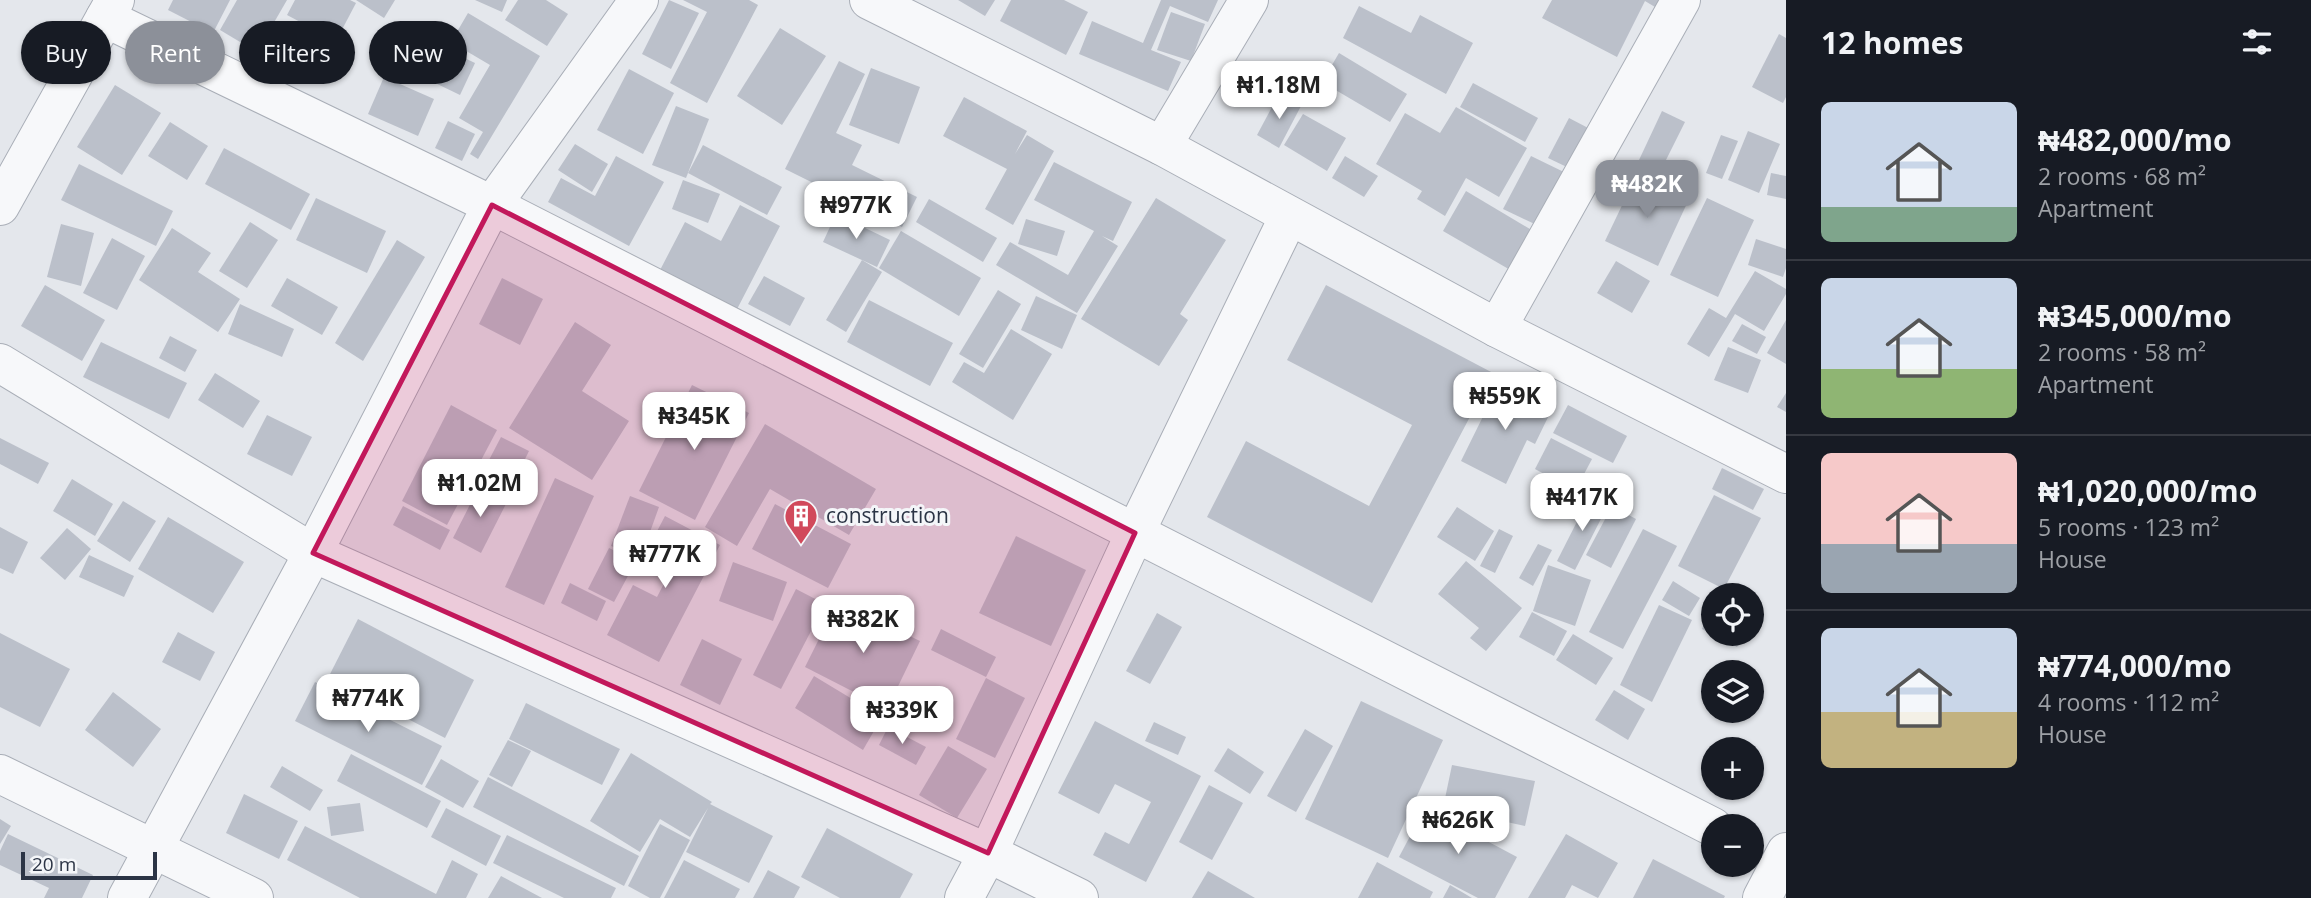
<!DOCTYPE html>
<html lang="en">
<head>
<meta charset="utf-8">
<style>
	body { margin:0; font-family:"Open Sans",sans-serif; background:#20242c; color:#f1f3f6; height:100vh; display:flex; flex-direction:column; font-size:26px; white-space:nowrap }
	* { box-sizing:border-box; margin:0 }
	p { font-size:23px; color:#9ea1a6 }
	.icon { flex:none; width:38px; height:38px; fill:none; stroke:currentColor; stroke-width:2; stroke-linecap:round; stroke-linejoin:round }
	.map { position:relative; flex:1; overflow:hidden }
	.panel { display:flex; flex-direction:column; background:#171b24; width:525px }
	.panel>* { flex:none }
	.guide { position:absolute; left:21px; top:21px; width:665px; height:63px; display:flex; gap:14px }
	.buttons { position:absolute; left:1701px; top:583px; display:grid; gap:14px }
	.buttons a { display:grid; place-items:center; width:63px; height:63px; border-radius:50%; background:#171b24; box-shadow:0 2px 5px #0004; font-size:35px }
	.scale { position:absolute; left:21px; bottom:18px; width:136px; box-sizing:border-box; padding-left:7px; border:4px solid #2b3445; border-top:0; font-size:19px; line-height:24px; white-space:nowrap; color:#2b3445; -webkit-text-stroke:5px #f4f6f9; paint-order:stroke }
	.price { position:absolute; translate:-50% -60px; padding:0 16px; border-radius:14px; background:#fff; color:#222; font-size:23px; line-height:46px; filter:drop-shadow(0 2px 4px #0008) }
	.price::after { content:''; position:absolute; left:50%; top:42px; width:21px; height:16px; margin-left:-10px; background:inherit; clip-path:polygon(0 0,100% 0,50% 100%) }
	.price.selected { background:#8c9099; color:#fff }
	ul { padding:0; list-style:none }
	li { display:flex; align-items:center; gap:21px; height:175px; padding:0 35px }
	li+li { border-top:2px solid #363941 }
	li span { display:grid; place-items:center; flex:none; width:196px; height:140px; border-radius:10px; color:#555 }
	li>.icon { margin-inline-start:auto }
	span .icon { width:84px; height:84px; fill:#fffc; stroke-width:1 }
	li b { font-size:30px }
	h2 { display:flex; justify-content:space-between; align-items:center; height:84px; padding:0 35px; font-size:30px }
	.tag { padding:0 24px; border-radius:32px; background:#171b24; box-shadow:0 2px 5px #0004; font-size:24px; line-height:63px }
	.tag.selected { background:#8c9099; color:#fff }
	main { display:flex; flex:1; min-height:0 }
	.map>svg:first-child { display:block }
	.building { fill:#bbc0ca }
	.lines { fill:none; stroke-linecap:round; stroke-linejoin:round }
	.street-casing { stroke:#a9aeb7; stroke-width:40 }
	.street { stroke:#f7f8fa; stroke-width:38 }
	.marked { fill:#c2185b; fill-opacity:0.2; stroke:#c2185b; stroke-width:5; stroke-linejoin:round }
	.labels { text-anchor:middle; stroke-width:6; stroke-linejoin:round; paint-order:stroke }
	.poi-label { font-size:21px; fill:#2b3445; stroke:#f4f6f9; text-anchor:start }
</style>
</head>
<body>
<main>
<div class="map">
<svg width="1786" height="898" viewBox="0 0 1786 898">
	<rect width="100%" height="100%" fill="#e4e7ec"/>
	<g class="building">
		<polygon points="173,0 230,0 213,33 168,10"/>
		<polygon points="237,0 287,0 257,52 220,30"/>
		<polygon points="295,0 350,0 356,3 336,41 287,15"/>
		<polygon points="356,0 395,0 384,18"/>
		<polygon points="475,0 507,0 502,12"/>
		<polygon points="518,0 546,0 568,14 547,46 505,20"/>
		<polygon points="669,0 699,13 671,69 642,54"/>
		<polygon points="683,0 749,0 758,5 707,103 670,83 707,12"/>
		<polygon points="958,0 995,0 985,16"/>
		<polygon points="1011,0 1064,0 1088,12 1066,55 1000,21"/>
		<polygon points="1161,0 1218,0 1208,22 1170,6 1151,50 1181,62 1168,91 1079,54 1092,21 1143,43"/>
		<polygon points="1552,0 1659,0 1655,7 1645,1 1617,57 1542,18"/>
		<polygon points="1359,6 1411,33 1420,15 1473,43 1446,94 1343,38"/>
		<polygon points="1171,12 1205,24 1191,61 1157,50"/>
		<polygon points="468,13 540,56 478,159 470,154 483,132 459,118 490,65 451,42"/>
		<polygon points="780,28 826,56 782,125 737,96"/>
		<polygon points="1779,34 1786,38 1786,97 1783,103 1752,87"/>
		<polygon points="416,35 475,63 460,95 400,66"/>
		<polygon points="1339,53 1407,94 1390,122 1322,82"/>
		<polygon points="839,61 865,74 836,133 862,145 852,165 917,197 902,227 785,169"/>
		<polygon points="871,68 920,87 899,144 849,125"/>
		<polygon points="629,69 674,93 643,154 597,130"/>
		<polygon points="384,77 434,99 418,136 368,114"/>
		<polygon points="1473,83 1538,118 1525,142 1460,107"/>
		<polygon points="115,85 161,113 122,175 77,147"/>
		<polygon points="1279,94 1301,106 1279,148 1257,135"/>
		<polygon points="964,97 1027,131 1015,154 1027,135 1054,151 1013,225 985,209 1007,169 943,136"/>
		<polygon points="676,106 709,119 686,178 652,165"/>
		<polygon points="1456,107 1527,148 1499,197 1466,178 1445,216 1417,199 1422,191 1376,164 1405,113 1440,133"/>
		<polygon points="1662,111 1685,122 1661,170 1639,160"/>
		<polygon points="1303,114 1346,138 1327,171 1284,145"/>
		<polygon points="1569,118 1592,130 1571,169 1548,158"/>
		<polygon points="448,121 475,134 462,161 435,148"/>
		<polygon points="170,122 208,146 187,180 148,156"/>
		<polygon points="1748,131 1780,144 1759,193 1728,180"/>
		<polygon points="1721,135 1738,141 1722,179 1706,173"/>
		<polygon points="575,144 608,164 592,192 558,170"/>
		<polygon points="703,145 782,187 767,215 688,173"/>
		<polygon points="224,148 310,194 291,230 205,184"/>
		<polygon points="616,156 664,182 629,246 548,202 561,178 595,196"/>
		<polygon points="1345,156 1378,176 1364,197 1332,178"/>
		<polygon points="1531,156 1568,174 1541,227 1503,209"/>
		<polygon points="1054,162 1132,202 1113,241 1102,236 1118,246 1077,313 996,265 1010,242 1068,275 1094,231 1034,200"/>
		<polygon points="79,164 173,211 156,246 61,200"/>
		<polygon points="1771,173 1786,176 1786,199 1767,195"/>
		<polygon points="1637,174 1689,199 1658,266 1605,241"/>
		<polygon points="683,180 720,194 708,223 672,209"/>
		<polygon points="1466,191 1535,232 1512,271 1443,231"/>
		<polygon points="316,198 386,231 367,273 296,240"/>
		<polygon points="1156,198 1226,240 1180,314 1188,320 1159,366 1081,319"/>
		<polygon points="1707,198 1754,220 1718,297 1670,275"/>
		<polygon points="929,199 997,238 983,262 916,222"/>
		<polygon points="740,205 780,226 734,315 658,274 685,222 721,241"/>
		<polygon points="836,214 890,240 877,267 823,242"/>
		<polygon points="1026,219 1065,231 1057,256 1018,244"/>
		<polygon points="250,222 278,240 247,288 219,271"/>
		<polygon points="61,224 94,233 81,286 47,277"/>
		<polygon points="172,228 211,253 198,272 240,299 218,332 139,280"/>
		<polygon points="901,231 981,278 959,316 879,268"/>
		<polygon points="112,238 145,256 117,310 83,293"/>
		<polygon points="1756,239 1786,249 1786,268 1783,277 1748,265"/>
		<polygon points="397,240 425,257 363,361 335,343"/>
		<polygon points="862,260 882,272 846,332 826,320"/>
		<polygon points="1616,261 1650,281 1632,313 1597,293"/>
		<polygon points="1755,271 1786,289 1786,294 1764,331 1735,314 1709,357 1687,344 1709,308 1726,318"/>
		<polygon points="764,276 805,298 790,326 748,304"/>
		<polygon points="287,278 338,307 322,335 271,306"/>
		<polygon points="502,278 543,299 520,345 479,324"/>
		<polygon points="45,285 105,320 82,361 21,326"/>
		<polygon points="1326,285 1493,373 1372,603 1207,517 1246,441 1369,506 1412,425 1287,360"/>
		<polygon points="998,290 1021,304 983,368 959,354"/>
		<polygon points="1036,296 1077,315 1062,349 1021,330"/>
		<polygon points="869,300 953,343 930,386 847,342"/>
		<polygon points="240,304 294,329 282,357 228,334"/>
		<polygon points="1786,320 1786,364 1767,353"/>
		<polygon points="575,322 611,345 582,391 629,421 592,480 509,428"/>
		<polygon points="1742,324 1766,337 1757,354 1732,341"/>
		<polygon points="1011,329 1052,354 1013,420 952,382 964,362 984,373"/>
		<polygon points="170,336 197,350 185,372 159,358"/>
		<polygon points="101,342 187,383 169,419 83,377"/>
		<polygon points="1728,347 1761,360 1748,393 1714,380"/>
		<polygon points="215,373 260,401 243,428 198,400"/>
		<polygon points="1500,382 1552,409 1535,444 1527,440 1506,484 1461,461"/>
		<polygon points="692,385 749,413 695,520 639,491"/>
		<polygon points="1786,393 1786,412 1777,407"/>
		<polygon points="451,405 497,430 447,525 402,501"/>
		<polygon points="1568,405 1627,436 1613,463 1553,433"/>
		<polygon points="267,415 312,437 292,476 247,454"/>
		<polygon points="765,424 876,489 849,535 770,489 737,546 705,527"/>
		<polygon points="501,437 529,451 507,496 478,481"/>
		<polygon points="0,438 49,463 38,484 0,464"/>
		<polygon points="1551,438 1592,459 1575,491 1535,469"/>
		<polygon points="1722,468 1764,489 1753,510 1712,489"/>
		<polygon points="555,478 594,496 544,605 505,587"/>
		<polygon points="72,479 113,504 95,536 53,511"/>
		<polygon points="480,485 508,500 481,553 453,538"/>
		<polygon points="1714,495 1761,518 1724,589 1678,566"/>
		<polygon points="630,496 659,507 641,557 611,546"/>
		<polygon points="1590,496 1608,505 1575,570 1557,561"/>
		<polygon points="123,501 156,521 130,562 97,541"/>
		<polygon points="775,504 851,544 828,588 752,549"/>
		<polygon points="403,506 450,530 440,550 393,525"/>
		<polygon points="1612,506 1636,519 1611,568 1586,555"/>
		<polygon points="1457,507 1494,531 1475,561 1437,537"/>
		<polygon points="665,516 720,545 659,662 607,635 633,585 657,597 671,570 644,556"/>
		<polygon points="168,517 244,562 213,613 138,569"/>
		<polygon points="0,527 28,542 13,574 0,568"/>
		<polygon points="67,528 91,549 65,580 40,558"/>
		<polygon points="1499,529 1513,536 1495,573 1480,566"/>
		<polygon points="1643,529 1677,546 1623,649 1589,632"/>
		<polygon points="1016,536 1086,570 1051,646 979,613"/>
		<polygon points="1538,544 1552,550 1533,586 1519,578"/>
		<polygon points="609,548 636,561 614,602 588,589"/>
		<polygon points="89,555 134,576 124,597 79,577"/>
		<polygon points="1466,561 1522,608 1486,651 1470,638 1479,628 1438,594"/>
		<polygon points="733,562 787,582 773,621 719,601"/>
		<polygon points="1548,565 1591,580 1575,626 1533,611"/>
		<polygon points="1673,581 1700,598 1689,616 1662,600"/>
		<polygon points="570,583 606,601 597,621 561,603"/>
		<polygon points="796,589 825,604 781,689 753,675"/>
		<polygon points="838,601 920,641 887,709 805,667"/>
		<polygon points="1713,604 1713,634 1744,634 1737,647 1702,629"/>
		<polygon points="1659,605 1692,620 1652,702 1620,685"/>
		<polygon points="1532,612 1567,631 1554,656 1519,637"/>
		<polygon points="1157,613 1182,627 1150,684 1126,671"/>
		<polygon points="358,619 474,680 445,738 328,678"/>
		<polygon points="941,629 996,657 986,677 931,650"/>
		<polygon points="178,632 215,652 200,681 162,662"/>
		<polygon points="0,633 70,669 40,727 0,707"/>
		<polygon points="1573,634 1613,658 1596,685 1556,660"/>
		<polygon points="702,639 742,659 720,705 680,685"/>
		<polygon points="814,676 882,717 863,750 795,708"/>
		<polygon points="986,678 1025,698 995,758 956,739"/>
		<polygon points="315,682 442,746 422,785 295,721"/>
		<polygon points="1614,690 1645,709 1628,740 1595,720"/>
		<polygon points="113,692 161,729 133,767 85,730"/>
		<polygon points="1361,701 1443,740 1388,858 1305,819"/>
		<polygon points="526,703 620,749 602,785 509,739"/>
		<polygon points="1095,721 1201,776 1146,882 1093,855 1105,832 1129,844 1151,802 1115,784 1099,814 1058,793"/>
		<polygon points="1154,722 1186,737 1178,755 1145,741"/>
		<polygon points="888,727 926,747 916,765 879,745"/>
		<polygon points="1305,729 1333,746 1296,812 1267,796"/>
		<polygon points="508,740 531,751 512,787 489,775"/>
		<polygon points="948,746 987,769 957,818 919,795"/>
		<polygon points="1228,748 1264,772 1250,794 1214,771"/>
		<polygon points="631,753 712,802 710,804 773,836 749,883 686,852 708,808 690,837 660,819 640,852 590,821"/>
		<polygon points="351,754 441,801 427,828 337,781"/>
		<polygon points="441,759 479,781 463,808 425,787"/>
		<polygon points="1452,765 1535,781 1525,826 1443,808"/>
		<polygon points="282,766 323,790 310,811 270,787"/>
		<polygon points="488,777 639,856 624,886 473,807"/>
		<polygon points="1209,785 1243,803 1212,860 1179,842"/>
		<polygon points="244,794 298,821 279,859 226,833"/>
		<polygon points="360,803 364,831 331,836 327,807"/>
		<polygon points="446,808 501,836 486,866 431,837"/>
		<polygon points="1425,808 1517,857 1495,898 1478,898 1399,857"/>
		<polygon points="0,819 11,826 0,844"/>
		<polygon points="660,824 690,840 660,898 650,898 628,886"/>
		<polygon points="305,826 436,894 452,860 478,874 466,898 360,898 287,860"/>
		<polygon points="827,828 913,874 900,898 840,898 801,877"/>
		<polygon points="8,834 93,875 82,898 44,898 49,888 0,865 0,851"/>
		<polygon points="1566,834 1618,863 1598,898 1572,885 1565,898 1528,898"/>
		<polygon points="507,835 616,888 611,898 564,898 493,863"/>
		<polygon points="1653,859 1725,896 1724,898 1633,898"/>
		<polygon points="684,860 740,889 735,898 664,898"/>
		<polygon points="1377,862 1433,892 1430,898 1358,898"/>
		<polygon points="768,870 800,887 794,898 753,898"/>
		<polygon points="1208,871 1255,898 1192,898"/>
		<polygon points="501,876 542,898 488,898"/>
		<polygon points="1450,885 1472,898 1443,898"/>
	</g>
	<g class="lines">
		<defs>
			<g id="street">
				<polyline points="869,0 1162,146 1497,328 1786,474"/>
				<polyline points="105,18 492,205 1713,827"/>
				<polyline points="1162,146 1249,0"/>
				<polyline points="0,206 115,0"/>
				<polyline points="1497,328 1681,0"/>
				<polyline points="0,363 313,553 988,853 1079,898"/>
				<polyline points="0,774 254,898"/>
				<polyline points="127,898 313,553 492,205 639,0"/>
				<polyline points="964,898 988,853 1135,533 1289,216"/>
				<polyline points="1762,898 1786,852"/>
			</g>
		</defs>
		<use href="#street" class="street-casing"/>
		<use href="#street" class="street"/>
	</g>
	<path class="marked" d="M492,205L1135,533L988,853L313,553Z"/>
	<defs>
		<symbol id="building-pin" viewBox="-11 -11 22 30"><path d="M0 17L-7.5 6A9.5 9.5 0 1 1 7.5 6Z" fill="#d1495b" stroke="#f4f6f9"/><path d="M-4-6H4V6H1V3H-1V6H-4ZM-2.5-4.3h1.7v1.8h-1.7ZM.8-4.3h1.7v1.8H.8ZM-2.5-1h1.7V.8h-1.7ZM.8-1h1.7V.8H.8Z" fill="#fff"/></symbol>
	</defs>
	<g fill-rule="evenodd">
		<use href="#building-pin" x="782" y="497" width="38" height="52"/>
	</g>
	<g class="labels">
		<g class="poi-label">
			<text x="826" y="523">construction</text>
		</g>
	</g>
</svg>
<div class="buttons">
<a><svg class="icon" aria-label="locate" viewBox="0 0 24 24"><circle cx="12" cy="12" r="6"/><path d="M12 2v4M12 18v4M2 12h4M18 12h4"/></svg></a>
<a><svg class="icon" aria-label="layers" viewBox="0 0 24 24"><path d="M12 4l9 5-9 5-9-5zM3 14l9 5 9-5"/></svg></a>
<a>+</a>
<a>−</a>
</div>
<div class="scale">20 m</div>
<b class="price" style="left:1279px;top:121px">₦1.18M</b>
<b class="price selected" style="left:1647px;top:220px">₦482K</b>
<b class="price" style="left:856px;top:241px">₦977K</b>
<b class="price" style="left:1505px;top:432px">₦559K</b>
<b class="price" style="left:694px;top:452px">₦345K</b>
<b class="price" style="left:480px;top:519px">₦1.02M</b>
<b class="price" style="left:1582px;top:533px">₦417K</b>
<b class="price" style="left:665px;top:590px">₦777K</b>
<b class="price" style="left:863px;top:655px">₦382K</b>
<b class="price" style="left:368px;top:734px">₦774K</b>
<b class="price" style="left:902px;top:746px">₦339K</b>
<b class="price" style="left:1458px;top:856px">₦626K</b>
<div class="guide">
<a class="tag">Buy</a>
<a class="tag selected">Rent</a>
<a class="tag">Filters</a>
<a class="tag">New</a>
</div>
</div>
<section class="panel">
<h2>12 homes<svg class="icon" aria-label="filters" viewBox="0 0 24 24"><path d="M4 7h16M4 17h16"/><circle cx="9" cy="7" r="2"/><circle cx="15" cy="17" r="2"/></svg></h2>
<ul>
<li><span style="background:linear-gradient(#c9d6e8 75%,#7fa58c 0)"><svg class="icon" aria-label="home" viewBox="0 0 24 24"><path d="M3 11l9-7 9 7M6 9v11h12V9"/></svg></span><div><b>₦482,000/mo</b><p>2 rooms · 68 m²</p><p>Apartment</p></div></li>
<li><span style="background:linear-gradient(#c9d6e8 65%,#8fb573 0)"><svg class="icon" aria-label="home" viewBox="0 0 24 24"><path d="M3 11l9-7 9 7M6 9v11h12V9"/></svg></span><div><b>₦345,000/mo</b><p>2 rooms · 58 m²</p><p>Apartment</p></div></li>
<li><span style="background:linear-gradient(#f6c9c9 65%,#9aa5b1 0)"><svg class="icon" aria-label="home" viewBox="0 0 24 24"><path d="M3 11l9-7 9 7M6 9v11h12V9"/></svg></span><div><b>₦1,020,000/mo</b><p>5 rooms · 123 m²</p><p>House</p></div></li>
<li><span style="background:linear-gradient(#c9d6e8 60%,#c2b280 0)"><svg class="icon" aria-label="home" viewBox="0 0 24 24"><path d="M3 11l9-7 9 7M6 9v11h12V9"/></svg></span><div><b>₦774,000/mo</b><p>4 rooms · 112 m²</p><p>House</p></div></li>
</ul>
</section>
</main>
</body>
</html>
